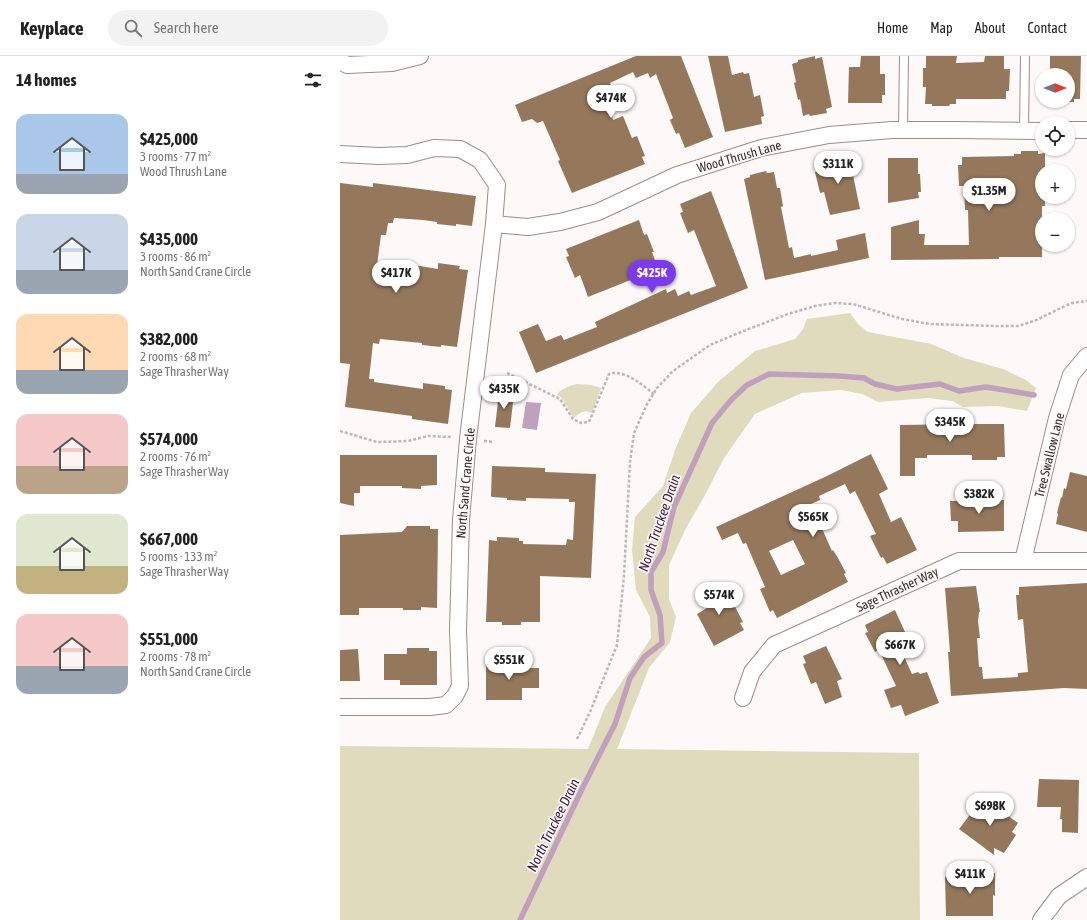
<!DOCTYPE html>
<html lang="en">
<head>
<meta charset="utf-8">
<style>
	body { margin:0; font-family:"Asap Condensed",sans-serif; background:#f2f2f2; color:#222; height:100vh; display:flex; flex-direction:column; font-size:15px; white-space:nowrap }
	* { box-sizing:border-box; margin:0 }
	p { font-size:13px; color:#767676 }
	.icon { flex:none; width:22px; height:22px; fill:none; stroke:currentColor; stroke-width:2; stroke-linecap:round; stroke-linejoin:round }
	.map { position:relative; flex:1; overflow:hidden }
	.drawer { display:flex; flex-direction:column; background:#fff; width:340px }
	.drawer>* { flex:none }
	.needle { width:26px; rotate:90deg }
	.buttons { position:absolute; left:695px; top:12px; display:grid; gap:8px }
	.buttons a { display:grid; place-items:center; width:40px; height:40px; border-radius:50%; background:#fff; box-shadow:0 1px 3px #0004; font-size:20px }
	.price { position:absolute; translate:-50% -34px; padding:0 9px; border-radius:14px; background:#fff; color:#222; font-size:13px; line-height:26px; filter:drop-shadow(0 1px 2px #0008) }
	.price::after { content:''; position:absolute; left:50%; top:24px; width:12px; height:9px; margin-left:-6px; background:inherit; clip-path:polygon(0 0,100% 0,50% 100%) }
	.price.selected { background:#7c3aed; color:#fff }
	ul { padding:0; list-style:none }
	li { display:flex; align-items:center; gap:12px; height:100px; padding:0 16px }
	li span { display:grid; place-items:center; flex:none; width:112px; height:80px; border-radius:12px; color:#555 }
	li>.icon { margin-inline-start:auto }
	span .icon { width:48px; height:48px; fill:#fffc; stroke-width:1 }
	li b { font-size:17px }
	h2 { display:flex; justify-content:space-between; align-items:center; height:48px; padding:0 16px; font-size:17px }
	header { display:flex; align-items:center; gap:24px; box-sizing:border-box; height:56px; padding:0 20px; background:#fff; border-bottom:1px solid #e0e0e0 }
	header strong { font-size:19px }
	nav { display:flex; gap:22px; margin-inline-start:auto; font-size:14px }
	.search { width:280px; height:36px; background:#f2f2f2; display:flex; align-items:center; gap:10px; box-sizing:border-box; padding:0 14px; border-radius:22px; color:#767676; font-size:15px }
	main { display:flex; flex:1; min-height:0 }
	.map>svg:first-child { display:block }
	.green { fill:#e0dbbd }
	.water { fill:#c0a0bd }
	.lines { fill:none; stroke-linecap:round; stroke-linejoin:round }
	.stream { stroke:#c0a0bd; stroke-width:5.5 }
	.building { fill:#95785c; fill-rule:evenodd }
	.lane-casing { stroke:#9e8c88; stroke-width:10 }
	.street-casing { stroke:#9e8c88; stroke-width:18 }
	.path { stroke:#bcb8b6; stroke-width:2.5; stroke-dasharray:3 2; stroke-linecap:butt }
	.lane { stroke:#fff; stroke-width:8 }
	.street { stroke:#fff; stroke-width:16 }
	.labels { text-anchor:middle; stroke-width:3.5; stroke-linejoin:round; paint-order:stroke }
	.street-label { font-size:13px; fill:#362f2d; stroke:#fcf9f8 }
	.water-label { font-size:14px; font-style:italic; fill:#431a41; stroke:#fcf9f8 }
</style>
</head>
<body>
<header>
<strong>Keyplace</strong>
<div class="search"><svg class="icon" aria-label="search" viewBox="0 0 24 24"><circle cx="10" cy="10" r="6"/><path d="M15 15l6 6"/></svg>Search here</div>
<nav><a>Home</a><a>Map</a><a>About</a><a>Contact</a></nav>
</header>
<main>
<section class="drawer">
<h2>14 homes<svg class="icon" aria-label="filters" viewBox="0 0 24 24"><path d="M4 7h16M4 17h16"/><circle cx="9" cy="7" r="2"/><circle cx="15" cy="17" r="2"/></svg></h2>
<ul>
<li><span style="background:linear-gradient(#a9c7e8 75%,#9aa5b1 0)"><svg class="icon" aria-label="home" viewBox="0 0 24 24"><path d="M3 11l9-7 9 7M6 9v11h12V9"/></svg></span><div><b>$425,000</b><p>3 rooms · 77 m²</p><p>Wood Thrush Lane</p></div></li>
<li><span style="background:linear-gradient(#c9d6e8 70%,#9aa5b1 0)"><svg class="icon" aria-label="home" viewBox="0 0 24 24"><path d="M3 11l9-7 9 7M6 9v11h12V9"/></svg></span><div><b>$435,000</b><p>3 rooms · 86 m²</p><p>North Sand Crane Circle</p></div></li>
<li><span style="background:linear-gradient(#ffd9b3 70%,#9aa5b1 0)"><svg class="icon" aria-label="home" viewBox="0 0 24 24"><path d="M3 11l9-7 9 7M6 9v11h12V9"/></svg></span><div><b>$382,000</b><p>2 rooms · 68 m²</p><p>Sage Thrasher Way</p></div></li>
<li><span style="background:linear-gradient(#f6c9c9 65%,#b9a48a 0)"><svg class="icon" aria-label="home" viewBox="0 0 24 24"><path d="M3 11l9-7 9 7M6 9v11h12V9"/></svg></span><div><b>$574,000</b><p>2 rooms · 76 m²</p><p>Sage Thrasher Way</p></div></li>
<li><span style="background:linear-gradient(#dfe7d0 65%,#c2b280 0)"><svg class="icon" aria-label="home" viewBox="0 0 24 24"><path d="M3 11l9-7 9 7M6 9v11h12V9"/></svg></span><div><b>$667,000</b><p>5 rooms · 133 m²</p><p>Sage Thrasher Way</p></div></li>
<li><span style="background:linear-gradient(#f6c9c9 65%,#9aa5b1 0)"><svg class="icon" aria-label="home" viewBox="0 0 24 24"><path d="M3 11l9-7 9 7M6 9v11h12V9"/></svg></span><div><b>$551,000</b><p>2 rooms · 78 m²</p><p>North Sand Crane Circle</p></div></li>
</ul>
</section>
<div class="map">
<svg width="747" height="864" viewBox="0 0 747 864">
	<rect width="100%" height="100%" fill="#fcf9f8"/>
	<g class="green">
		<polygon points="510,257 519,269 528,276 591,288 624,302 663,313 686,324 696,332 687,355 658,350 623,351 613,345 588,342 538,346 522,338 501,334 462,337 415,358 384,402 364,441 346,472 329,509 329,543 336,561 330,586 309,612 277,693 579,697 580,864 0,864 0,690 248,693 265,651 311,582 310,561 296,534 292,494 295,461 323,430 335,394 351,357 378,326 415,295 455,283 463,273 467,263"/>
		<path d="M237,328L251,329L261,332L252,357C245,354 239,356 234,362L221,341L217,339C221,332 229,330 237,328Z"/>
	</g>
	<polygon class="water" points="186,346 201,347 197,374 182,372"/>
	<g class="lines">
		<polyline class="stream" points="180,864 242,733 275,668 290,622 304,601 322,587 320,559 311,534 311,516 323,496 334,451 372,367 391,344 407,329 429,318 499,320 524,322 535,328 557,333 600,328 619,335 646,331 694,339"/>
	</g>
	<g class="building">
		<polygon points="296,0 341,0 373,81 345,92 339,77 336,78 330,64 333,62 316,18 310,22 308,17 296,22 293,16 270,27 273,35 267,38 273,64 283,60 292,82 297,80 305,100 302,101 305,108 232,137 218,105 220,104 203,65 197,67 192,63 182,66 175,49"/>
		<polygon points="368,0 388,0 392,19 403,16 404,18 409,17 414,41 420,39 424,60 421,61 422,68 385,76"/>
		<polygon points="475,0 475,3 482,1 492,51 486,53 487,57 470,60 469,58 463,60 460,43 458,44 454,27 456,26 452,8 458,6 458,4"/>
		<polygon points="521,0 540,0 540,18 545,18 545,39 542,39 542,47 508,47 509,11 520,11"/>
		<polygon points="586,0 617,0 616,7 644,6 645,0 664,0 664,13 670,13 669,35 666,35 666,43 616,43 616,48 610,48 609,50 592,50 592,48 585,48 586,31 583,31 583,12 586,12"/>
		<polygon points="710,0 741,0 740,43 734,43 734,46 717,46 728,45 728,19 710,19"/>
		<polygon points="681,95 698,95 698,98 705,97 705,115 702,115 702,141 705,141 705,150 702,150 702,201 659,201 659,203 551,204 551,171 579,164 579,178 585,178 584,189 629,189 628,154 625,154 624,130 619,130 618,109 622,109 622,101 674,100 674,98 681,98"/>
		<polygon points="509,100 520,153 490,159 484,136 480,137 475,116 478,115 476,108"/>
		<polygon points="548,102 578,102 578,118 580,118 581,136 578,136 579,142 548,147"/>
		<polygon points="426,115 427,117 434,116 437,132 440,132 443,150 441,151 449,192 452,191 454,202 471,198 471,200 498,194 496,184 525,177 529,202 425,224 404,123 410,121 410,119"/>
		<polygon points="0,127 33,131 33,127 136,140 132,170 116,168 116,170 97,168 97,166 83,164 54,162 53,167 48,167 46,179 41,179 37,209 74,213 74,209 98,213 98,207 120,210 119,213 128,214 117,291 101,289 101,291 82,289 82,287 40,283 39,288 33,287 29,323 34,323 34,326 83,333 83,327 105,330 105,333 112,334 108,368 72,363 72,360 5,351 10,308 0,307"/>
		<polygon points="371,135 408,232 196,317 179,276 198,268 206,285 221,279 224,284 257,271 255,266 326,233 327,237 335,233 338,240 349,235 351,239 376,230 354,174 348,177 340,157 343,156 340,148"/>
		<polygon points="299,164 304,179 307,178 314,196 312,196 318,213 248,241 240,219 235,222 226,201 229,200 226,193"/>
		<polygon points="159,337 174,338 170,372 155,371"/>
		<polygon points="627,368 664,368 665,401 657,401 657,404 632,404 632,399 587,399 587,402 575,402 575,420 560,420 560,369"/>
		<path d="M531,398L548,433L539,438L551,466L561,461L577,494L547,508L543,501L541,502L530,480L536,478L515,435L510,438L505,428L479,440L480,444L471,448L492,495L493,494L498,502L506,517L504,518L508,526L437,562L433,554L430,556L420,533L425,531L406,487L403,488L398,477L382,484L376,471L487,420ZM453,484L465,508L441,519L429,495Z"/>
		<polygon points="0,399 97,399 97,429 81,430 81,433 62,432 62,430 20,430 20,437 14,437 14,450 0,447"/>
		<polygon points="152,410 205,412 205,416 256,418 251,522 200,520 200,566 181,566 181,569 162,569 162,566 146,566 149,484 157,485 157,481 179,482 179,485 183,485 183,488 226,489 227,483 233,484 235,446 229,446 229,443 186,442 186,445 167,444 167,442 152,441 151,440"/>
		<polygon points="730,416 747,420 747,476 716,468 718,458 717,457 721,441 722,442 724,432 726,433"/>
		<polygon points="654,442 654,444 664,444 664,475 618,476 618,465 611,465 610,445 627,445 627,444 637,444 637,443"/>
		<polygon points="67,470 90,470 90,473 98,473 97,552 81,551 81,554 63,554 63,552 19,552 19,559 0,559 0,479 62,476"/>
		<polygon points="747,527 747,633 724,632 611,640 608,596 610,596 605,532 636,530 640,556 639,556 638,565 640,582 637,582 639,611 642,611 643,623 678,621 678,617 688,616 683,563 678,564 676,539 679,539 679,531"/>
		<polygon points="377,528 388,549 393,547 403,566 400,567 404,574 374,590 357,558 367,552 360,537"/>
		<polygon points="555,554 570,587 560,592 572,618 578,616 580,618 587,616 599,647 565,660 561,649 551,652 544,634 556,630 539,594 535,596 525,577 528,576 525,569"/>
		<polygon points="486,590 502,623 497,625 502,641 485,648 476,626 471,628 463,608 466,607 463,600"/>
		<polygon points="67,592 89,592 89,595 97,595 97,629 60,629 60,624 44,624 44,598 67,598"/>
		<polygon points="18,593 20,625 0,625 0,594"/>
		<polygon points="153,606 176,606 176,609 181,609 181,612 199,612 199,632 182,632 182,644 146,644 146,609 153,609"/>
		<polygon points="699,723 739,724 738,777 722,776 722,763 720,763 721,751 697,751"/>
		<polygon points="643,742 678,767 672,776 676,779 664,797 654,792 654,799 619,773"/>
		<polygon points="632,817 655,817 655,840 653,839 653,860 606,860 605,821 632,820"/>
	</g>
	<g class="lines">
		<defs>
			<g id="lane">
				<polyline points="563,74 564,0"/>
				<polyline points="684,75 685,0"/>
			</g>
			<g id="street">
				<polyline points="0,5 7,9 52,7 80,0"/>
				<polyline points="728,74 747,74"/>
				<polyline points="0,98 39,100 67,99 94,92 120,93 140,104 157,129 154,168 128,383 121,464 118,574 120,630 115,640 106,649 90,651 0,651"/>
				<polyline points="154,168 188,171 220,166 258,156 337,119 421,92 489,79 552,74 617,74 702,75"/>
				<polyline points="683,505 717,362 731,319 747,300"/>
				<polyline points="403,642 412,616 434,589 619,505 747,505"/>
				<polyline points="701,864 719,840 747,821"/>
			</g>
		</defs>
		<use href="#lane" class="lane-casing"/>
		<use href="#street" class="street-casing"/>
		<g class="path">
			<path d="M167,317L220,343L233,363L241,367L249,366L269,318C285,313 302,329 314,338"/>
			<path d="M177,322C173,334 177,332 186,336V339"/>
			<polyline points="0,375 37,386 68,385 88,380 111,381"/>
			<polyline points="144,385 154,386"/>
			<polyline points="237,683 250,656 277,589 284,520 290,406 294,377 307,348 317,332 333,315 370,289 401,276 448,258 475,250 495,247 513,248 562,263 590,268 655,270 678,270 694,265 723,251 732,247 747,245"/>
		</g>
		<use href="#lane" class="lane"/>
		<use href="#street" class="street"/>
	</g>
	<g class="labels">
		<g class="street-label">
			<text transform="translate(399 100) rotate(-16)" y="5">Wood Thrush Lane</text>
			<text transform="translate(709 399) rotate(-76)" y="5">Tree Swallow Lane</text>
			<text transform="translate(125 427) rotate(-85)" y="5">North Sand Crane Circle</text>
			<text transform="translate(557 533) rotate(-25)" y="5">Sage Thrasher Way</text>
		</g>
		<g class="water-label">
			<text transform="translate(319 467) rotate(-71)" y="5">North Truckee Drain</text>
			<text transform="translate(213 769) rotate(-64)" y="5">North Truckee Drain</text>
		</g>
	</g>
</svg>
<div class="buttons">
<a><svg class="needle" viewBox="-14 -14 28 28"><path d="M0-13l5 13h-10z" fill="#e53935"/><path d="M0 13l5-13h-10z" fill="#767676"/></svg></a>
<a><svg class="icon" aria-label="locate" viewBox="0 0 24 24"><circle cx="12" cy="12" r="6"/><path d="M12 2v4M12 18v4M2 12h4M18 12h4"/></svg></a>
<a>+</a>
<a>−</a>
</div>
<b class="price" style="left:271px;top:63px">$474K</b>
<b class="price" style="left:498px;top:129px">$311K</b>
<b class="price" style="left:649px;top:156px">$1.35M</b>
<b class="price" style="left:56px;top:238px">$417K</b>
<b class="price selected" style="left:312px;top:238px">$425K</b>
<b class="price" style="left:164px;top:354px">$435K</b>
<b class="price" style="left:610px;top:387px">$345K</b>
<b class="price" style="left:639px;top:459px">$382K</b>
<b class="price" style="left:473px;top:482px">$565K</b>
<b class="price" style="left:379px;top:560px">$574K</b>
<b class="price" style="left:560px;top:610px">$667K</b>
<b class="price" style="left:169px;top:625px">$551K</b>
<b class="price" style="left:650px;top:771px">$698K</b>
<b class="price" style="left:630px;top:839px">$411K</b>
</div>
</main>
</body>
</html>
